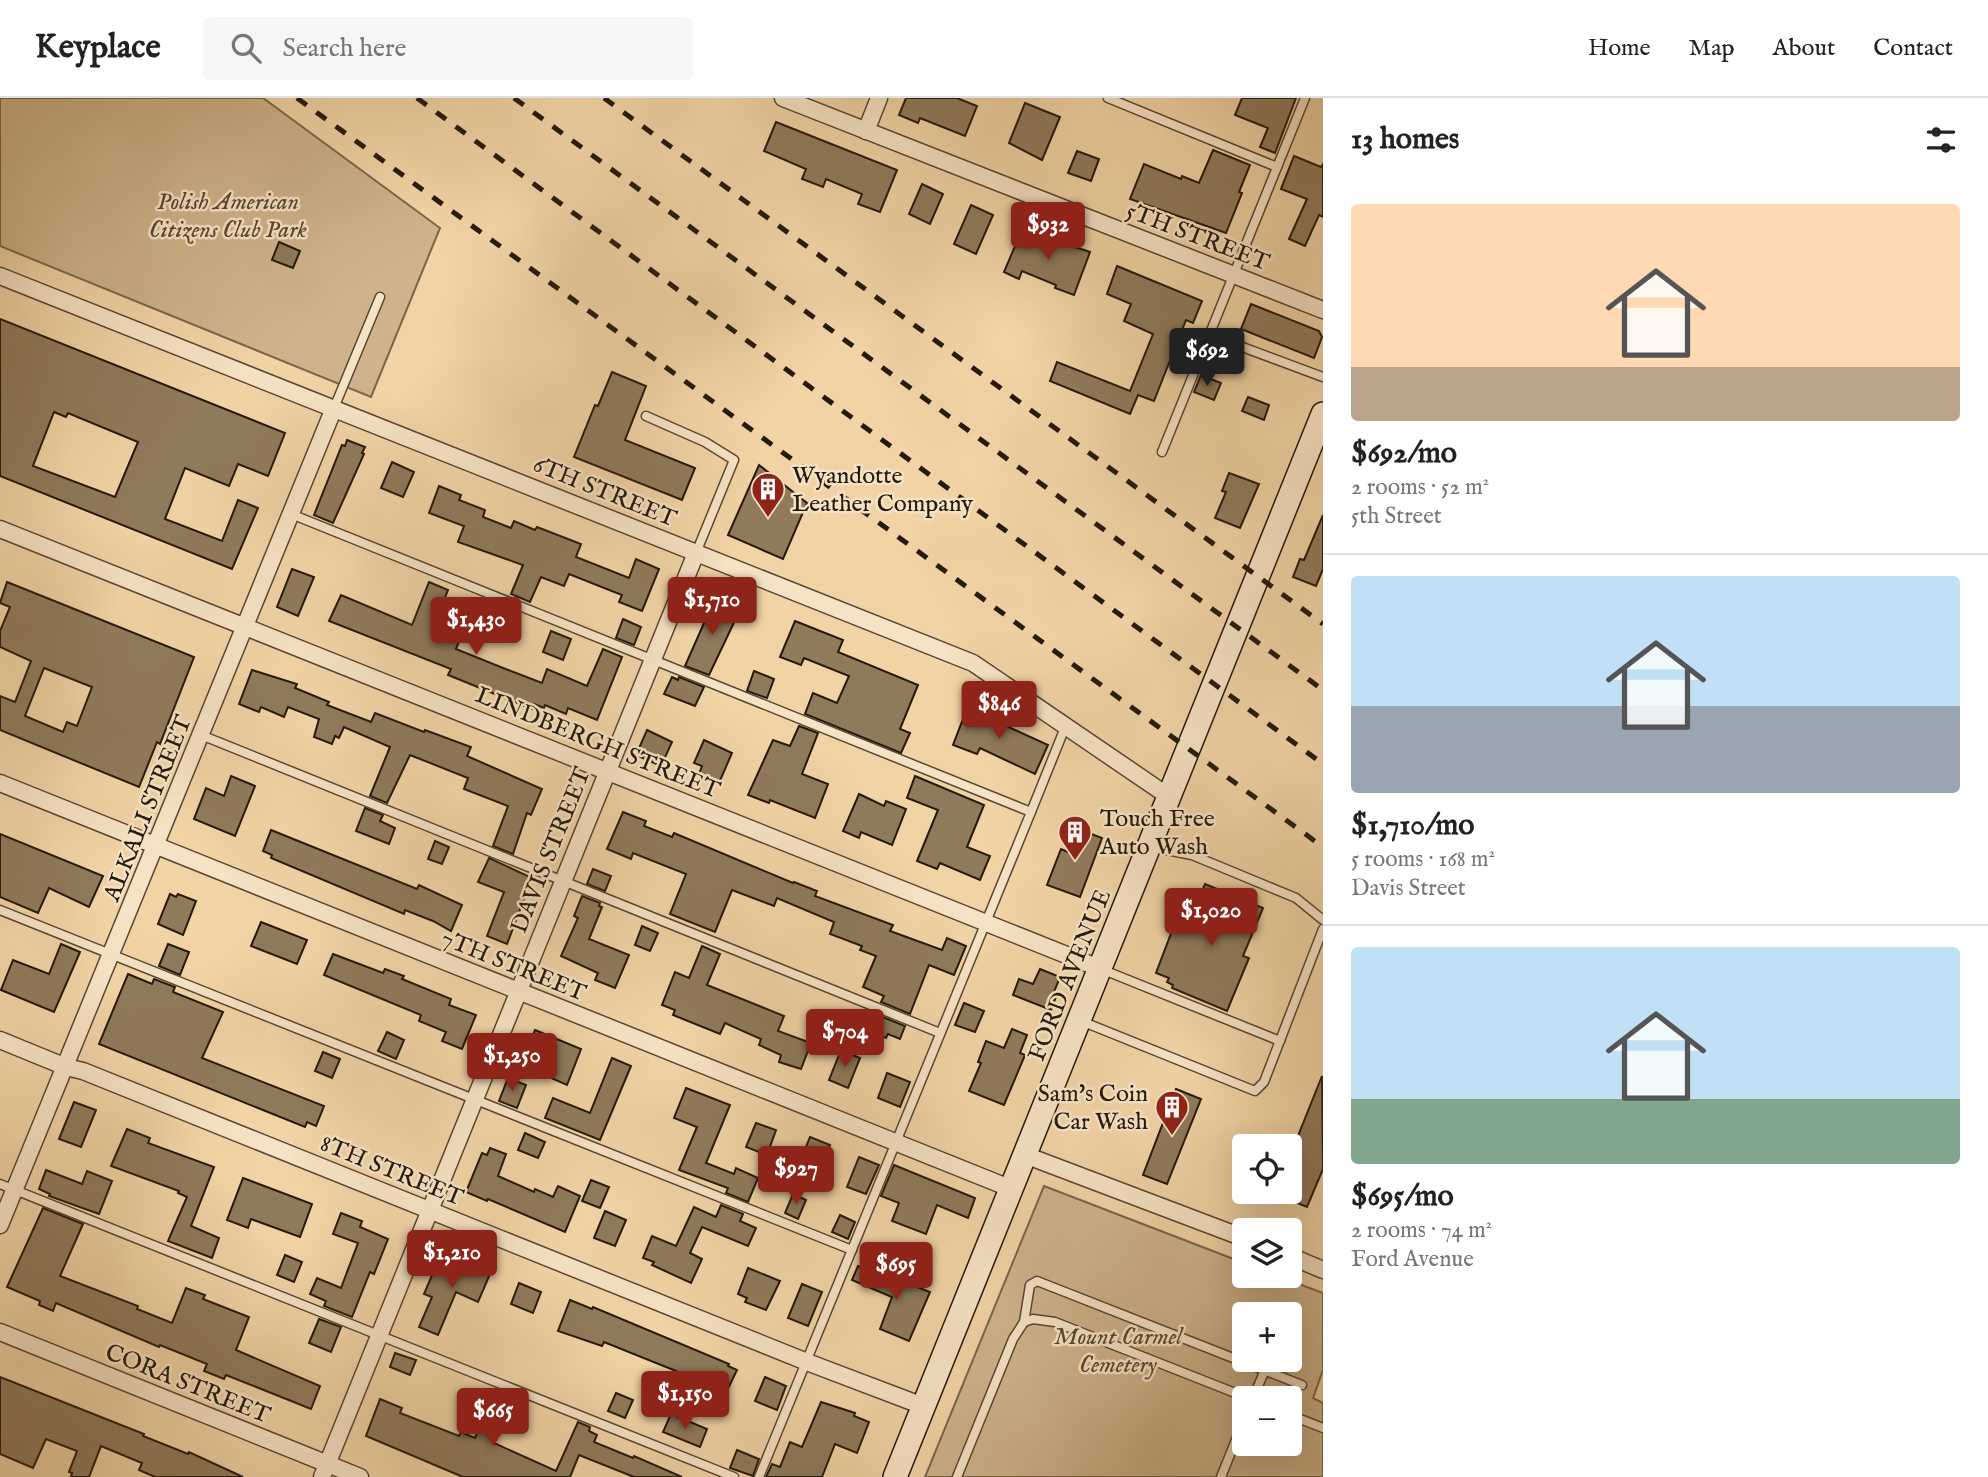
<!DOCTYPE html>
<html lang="en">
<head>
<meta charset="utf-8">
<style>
	body { margin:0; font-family:"IM FELL English",serif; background:#f6f6f6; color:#222; height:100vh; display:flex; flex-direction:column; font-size:26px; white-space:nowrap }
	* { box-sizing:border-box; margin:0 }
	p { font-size:23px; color:#767676 }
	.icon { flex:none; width:38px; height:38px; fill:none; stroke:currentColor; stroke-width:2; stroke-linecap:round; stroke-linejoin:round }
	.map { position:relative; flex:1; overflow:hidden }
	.drawer { display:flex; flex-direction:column; background:#fff; width:665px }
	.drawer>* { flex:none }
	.buttons { position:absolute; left:1232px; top:1036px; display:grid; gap:14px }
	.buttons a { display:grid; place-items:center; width:70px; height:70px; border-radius:7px; background:#fff; box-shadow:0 7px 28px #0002; font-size:35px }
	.price { position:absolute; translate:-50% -60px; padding:0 16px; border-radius:7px; background:#8f2418; color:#fff; font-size:23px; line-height:46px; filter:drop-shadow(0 2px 4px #0008) }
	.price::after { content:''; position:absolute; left:50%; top:42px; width:21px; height:16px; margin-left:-10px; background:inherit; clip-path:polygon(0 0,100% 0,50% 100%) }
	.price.current { background:#222; color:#fff }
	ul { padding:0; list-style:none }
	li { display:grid; align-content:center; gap:14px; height:371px; padding:0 28px }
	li+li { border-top:2px solid #e0e0e0 }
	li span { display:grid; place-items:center; height:217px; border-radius:7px; color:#555 }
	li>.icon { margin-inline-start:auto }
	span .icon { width:126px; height:126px; fill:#fffc; stroke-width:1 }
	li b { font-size:30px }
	h2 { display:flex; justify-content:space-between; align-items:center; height:84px; padding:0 28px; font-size:30px }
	header { display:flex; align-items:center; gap:42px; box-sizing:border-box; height:98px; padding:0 35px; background:#fff; border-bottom:2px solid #e0e0e0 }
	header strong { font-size:33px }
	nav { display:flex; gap:38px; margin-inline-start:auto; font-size:24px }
	.search { width:490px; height:63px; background:#f6f6f6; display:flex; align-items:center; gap:18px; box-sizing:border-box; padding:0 24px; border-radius:7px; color:#767676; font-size:26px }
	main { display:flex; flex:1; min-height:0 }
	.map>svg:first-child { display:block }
	.green { fill:#ceb38b; stroke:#79664b; stroke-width:2; fill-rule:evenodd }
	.building { fill:#8f7a5b; stroke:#24190b; stroke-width:2; fill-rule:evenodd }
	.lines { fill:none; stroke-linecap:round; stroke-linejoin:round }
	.service-casing { stroke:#574832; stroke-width:11 }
	.minor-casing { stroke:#574832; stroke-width:19 }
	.secondary-casing { stroke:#24190b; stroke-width:26 }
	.service { stroke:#f6e2c4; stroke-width:8 }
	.minor { stroke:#f6e2c4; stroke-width:16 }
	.secondary { stroke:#f6e2c4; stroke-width:23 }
	.rail { stroke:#24190b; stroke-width:5; stroke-dasharray:12 12; stroke-linecap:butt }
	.labels { text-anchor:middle; stroke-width:5; stroke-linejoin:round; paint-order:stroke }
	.park-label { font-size:24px; font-style:italic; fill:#574731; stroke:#f6e2c4 }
	.street-label { font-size:24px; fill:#24190b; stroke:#f6e2c4 }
	.poi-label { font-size:24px; fill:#24190b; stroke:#f6e2c4; text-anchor:start }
</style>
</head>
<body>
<header>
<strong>Keyplace</strong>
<div class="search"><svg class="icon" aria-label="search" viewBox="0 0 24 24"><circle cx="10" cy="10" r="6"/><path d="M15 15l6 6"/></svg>Search here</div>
<nav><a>Home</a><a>Map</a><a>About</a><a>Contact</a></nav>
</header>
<main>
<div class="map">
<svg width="1323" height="1379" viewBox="0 0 1323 1379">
	<rect width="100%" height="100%" fill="#f1d3a5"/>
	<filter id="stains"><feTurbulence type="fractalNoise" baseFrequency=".00286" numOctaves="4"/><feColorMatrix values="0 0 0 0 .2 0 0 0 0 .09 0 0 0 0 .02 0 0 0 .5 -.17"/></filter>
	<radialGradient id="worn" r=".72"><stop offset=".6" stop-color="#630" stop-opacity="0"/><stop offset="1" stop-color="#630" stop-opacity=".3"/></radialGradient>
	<g class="green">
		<polygon points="0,0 263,0 440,130 371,299 0,148"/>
		<path d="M1044,1088L1244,1165V1178H1278L1323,1195V1272L1313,1300L1323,1305V1379H925ZM1244,1216H1290V1262H1244ZM1244,1300H1290V1346H1244Z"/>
	</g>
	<g class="building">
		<polygon points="906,0 957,0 977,8 965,38 920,20 918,25 899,17"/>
		<polygon points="1242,0 1296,0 1275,55 1260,49 1268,30 1235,17"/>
		<polygon points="1025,5 1060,19 1042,62 1009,45"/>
		<polygon points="776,24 897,72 880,114 858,106 862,96 826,81 823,89 802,81 806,71 764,53"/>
		<polygon points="1213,52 1250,67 1239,94 1242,95 1226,135 1130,101 1144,66 1181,81 1182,78 1199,85"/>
		<polygon points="1077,53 1099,61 1091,83 1068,75"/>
		<polygon points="1294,58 1321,69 1323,66 1323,119 1319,117 1305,148 1289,141 1307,101 1281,91"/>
		<polygon points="922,86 943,96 930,126 909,116"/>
		<polygon points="971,107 993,117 976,156 954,146"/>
		<polygon points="1021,134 1046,145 1047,140 1090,154 1074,197 1055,190 1056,187 1022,173 1019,181 1004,174"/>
		<polygon points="279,144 300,153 293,170 272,162"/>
		<polygon points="1117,168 1202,203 1193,225 1186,222 1154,303 1138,297 1130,316 1050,283 1057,264 1130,293 1153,236 1124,223 1131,206 1107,196"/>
		<polygon points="1251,206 1319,233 1322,239 1314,260 1241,231"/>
		<path d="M0,221L285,335L268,378L238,366L229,388L185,370L165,421L222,443L238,402L258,410L232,471L0,378ZM54,314L66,319L68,315L138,344L115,399L33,368Z"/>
		<polygon points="612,274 646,288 625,342 695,370 682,402 574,359 595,307 598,308"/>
		<polygon points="1201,277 1221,285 1214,302 1194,294"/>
		<polygon points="1248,299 1269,307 1264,322 1242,313"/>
		<polygon points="347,342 365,349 362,355 364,356 333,425 314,417 342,347 345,348"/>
		<polygon points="392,364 414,374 403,399 381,390"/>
		<polygon points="759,367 807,405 783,461 728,437"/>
		<polygon points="1229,375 1259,386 1240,430 1215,420 1226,394 1222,393"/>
		<polygon points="439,388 461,397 459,402 485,412 483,419 511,430 514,423 535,432 537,429 581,446 576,459 629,480 636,461 659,471 642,513 619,504 622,497 569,476 564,488 541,479 530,504 511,496 523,467 458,444 464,428 429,415"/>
		<polygon points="1323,417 1323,471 1316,488 1293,479 1300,461 1304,462"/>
		<polygon points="292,471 314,479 298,518 277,509"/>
		<path d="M7,484L194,559L160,646L157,644L139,689L0,632V598L15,604L31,563L0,549V533L10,509L0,505ZM44,570L92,589L77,628L67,624L63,634L25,618Z"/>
		<polygon points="429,484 448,492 437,519 464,531 456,551 503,570 542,585 547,571 587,588 603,551 622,559 597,622 568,610 566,616 545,607 544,610 534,606 532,611 448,577 451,571 329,523 341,497 412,527"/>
		<polygon points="715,500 740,512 709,577 685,568"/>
		<polygon points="623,521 641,529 634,547 616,540"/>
		<polygon points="795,523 843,542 838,554 918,587 900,631 910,635 901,655 805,616 813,595 837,605 849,578 804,560 801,567 780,559"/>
		<polygon points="551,533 571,541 563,562 543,554"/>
		<polygon points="252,572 297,586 295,590 329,604 327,607 371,624 375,615 424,634 425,632 471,649 467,658 542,691 531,717 527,715 513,756 493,748 508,708 464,691 468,680 410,657 387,705 370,698 390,649 344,629 339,640 335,638 332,646 314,639 319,621 288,609 284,619 261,609 259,614 239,606"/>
		<polygon points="754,573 774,581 767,600 747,593"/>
		<polygon points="672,579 678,582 679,579 704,589 695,608 664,596"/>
		<polygon points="968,608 992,618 991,621 1048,647 1035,676 980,650 977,656 953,647"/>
		<polygon points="799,628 818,635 802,676 828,686 815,720 770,702 769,705 748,697 773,642 790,648"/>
		<polygon points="647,632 672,644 661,668 636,657"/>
		<polygon points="704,642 732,655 719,685 699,676 702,668 694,665"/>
		<polygon points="231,678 255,688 235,738 194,721 206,690 224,698"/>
		<polygon points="915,678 984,707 967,749 990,758 980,782 940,765 937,771 917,763 938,712 907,700"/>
		<polygon points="859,696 884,708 886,703 906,711 892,747 861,734 859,740 843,733"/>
		<polygon points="365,710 383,717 380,723 395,730 389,746 356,733"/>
		<polygon points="623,714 646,723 644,728 672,739 674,735 793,785 794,784 817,793 815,798 893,827 890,833 942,852 947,840 966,848 954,877 929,867 910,916 881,904 884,898 863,889 876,858 860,852 862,848 830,836 834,824 777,800 774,808 732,792 715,834 670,816 686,776 633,755 631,761 607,751"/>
		<polygon points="1076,730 1102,740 1080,799 1047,787 1061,751 1068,754"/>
		<polygon points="271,732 417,791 419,787 462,807 451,833 433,823 405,812 404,816 271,760 272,757 263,753"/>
		<polygon points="0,736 103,778 89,809 49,790 38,815 0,799"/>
		<polygon points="435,743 449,749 442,766 428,761"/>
		<polygon points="489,760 532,780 507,846 487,838 504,794 478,784"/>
		<polygon points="593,771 611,778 605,793 587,786"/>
		<polygon points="1205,786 1263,810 1243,858 1249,860 1227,913 1172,890 1173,887 1167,884 1169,880 1156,875 1178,817 1190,822"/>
		<polygon points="170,796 176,799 178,796 196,803 183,837 158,826"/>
		<polygon points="582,798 600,805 599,808 602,809 589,841 629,857 615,890 595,882 598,875 561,858 578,820 574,818"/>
		<polygon points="261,824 307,842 297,866 251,848"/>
		<polygon points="642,828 658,835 650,853 635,847"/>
		<polygon points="61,846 80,854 54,914 1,892 13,862 49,876"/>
		<polygon points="168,846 189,854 180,877 159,868"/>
		<polygon points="702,848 720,856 707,887 784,918 778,933 811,945 801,971 779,964 781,957 759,947 761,941 725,925 720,936 673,917 675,912 662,907 675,874 689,880"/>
		<polygon points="333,856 383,875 385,871 404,878 402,881 451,901 449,907 476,917 462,951 442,943 446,934 419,923 421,917 324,877"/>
		<polygon points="1040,871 1060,879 1054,894 1057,896 1051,912 1013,897 1019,881 1033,886"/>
		<polygon points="128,876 152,886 154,881 175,889 173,894 223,914 202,960 324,1008 316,1028 307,1024 305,1029 99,946"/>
		<polygon points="964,905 984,913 975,934 955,927"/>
		<polygon points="875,916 905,928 900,941 888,936 886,940 868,932"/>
		<polygon points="1012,931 1027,937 1020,955 1025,957 1004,1007 969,993 981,965 978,964 986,943 1004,950"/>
		<polygon points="535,932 581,951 567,987 521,967"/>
		<polygon points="387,934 404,942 396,961 378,953"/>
		<polygon points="841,952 860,960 848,990 829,982"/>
		<polygon points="323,954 340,961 332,980 315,973"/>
		<polygon points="612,960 631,968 600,1042 545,1020 553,1000 590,1015"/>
		<polygon points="887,975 910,984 900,1009 878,1000"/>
		<polygon points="1322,978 1323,1071 1307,1109 1290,1102 1290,1058"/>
		<polygon points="508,980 526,987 517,1010 499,1003"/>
		<polygon points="686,990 730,1007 706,1065 734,1076 736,1070 758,1080 748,1104 726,1095 728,1090 679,1072 697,1029 674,1020"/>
		<polygon points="1176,991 1201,1001 1167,1086 1143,1077"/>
		<polygon points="74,1004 96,1012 81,1049 59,1041"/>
		<polygon points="756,1025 776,1032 767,1057 746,1049"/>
		<polygon points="127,1031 150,1040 148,1045 214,1069 191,1128 219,1140 212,1160 168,1143 187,1099 178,1095 179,1093 111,1068"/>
		<polygon points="525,1035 545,1044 538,1060 518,1052"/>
		<polygon points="810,1039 830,1047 818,1077 798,1069"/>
		<polygon points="490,1050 506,1056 498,1078 534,1094 535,1091 553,1099 558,1088 580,1098 565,1134 488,1101 487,1103 466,1094 482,1055 487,1057"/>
		<polygon points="859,1059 879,1067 866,1096 847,1089"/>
		<polygon points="894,1067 975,1100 968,1120 937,1107 926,1136 892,1123 899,1105 881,1098"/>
		<polygon points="46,1072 82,1086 87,1073 112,1083 99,1116 49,1098 50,1096 39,1091"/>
		<polygon points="243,1080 312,1106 300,1139 251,1121 248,1130 227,1122"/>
		<polygon points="591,1082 609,1089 600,1110 582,1103"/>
		<polygon points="793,1096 806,1102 798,1121 785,1115"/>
		<polygon points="721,1107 743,1116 740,1123 756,1130 748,1148 702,1129 690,1155 702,1161 691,1185 652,1167 654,1164 643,1160 652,1138 676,1148 694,1109 716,1119"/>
		<polygon points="43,1110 83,1126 60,1178 138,1208 137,1211 172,1225 186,1190 205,1197 203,1201 249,1219 236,1252 320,1288 311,1311 226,1277 224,1281 204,1273 207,1266 160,1247 159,1249 56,1205 53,1213 39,1207 40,1203 7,1189"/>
		<polygon points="605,1113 626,1122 615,1148 594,1140"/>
		<polygon points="341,1115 362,1123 360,1129 388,1141 374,1176 370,1174 352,1219 324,1208 326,1203 310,1196 317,1180 341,1190 358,1145 333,1136"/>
		<polygon points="840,1117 855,1124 848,1141 832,1134"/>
		<polygon points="285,1157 302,1164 294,1184 277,1177"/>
		<polygon points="439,1161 469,1174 475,1161 493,1169 478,1204 456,1194 438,1237 419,1229 432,1199 424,1196"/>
		<polygon points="858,1168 899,1186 900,1182 930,1194 909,1243 880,1231 892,1199 852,1182"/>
		<polygon points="748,1170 780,1183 766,1212 745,1204 747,1200 738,1196"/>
		<polygon points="519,1185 541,1194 533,1215 511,1206"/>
		<polygon points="802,1186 822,1194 808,1228 788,1220"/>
		<polygon points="570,1202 592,1211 593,1209 729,1266 728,1268 737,1272 725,1297 705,1287 706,1285 604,1244 602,1248 558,1233"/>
		<polygon points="319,1221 341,1229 331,1254 309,1245"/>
		<polygon points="395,1255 416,1262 410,1277 390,1269"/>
		<polygon points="0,1279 144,1336 143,1338 188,1356 189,1354 243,1379 155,1379 139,1372 142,1365 101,1348 89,1379 71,1379 72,1375 69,1374 77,1353 46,1341 33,1370 0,1356"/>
		<polygon points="765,1279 786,1288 777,1312 755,1303"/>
		<polygon points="616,1295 633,1302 625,1320 608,1313"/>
		<polygon points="380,1301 402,1310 400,1315 459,1338 461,1334 475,1340 490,1302 509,1309 494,1345 556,1373 578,1324 590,1329 589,1333 597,1337 594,1344 633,1360 634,1358 682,1379 634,1379 579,1357 570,1379 463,1379 366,1338"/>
		<polygon points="821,1304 855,1315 854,1318 869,1324 857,1355 835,1346 822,1379 766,1379 772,1366 780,1369 790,1344 802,1349"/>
		<polygon points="671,1316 707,1331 700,1349 663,1334"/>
		<polygon points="737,1352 759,1361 753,1378 730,1370"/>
	</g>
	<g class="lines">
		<defs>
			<g id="service">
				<polyline points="1108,0 1277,69"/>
				<polyline points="1210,237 1323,279"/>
				<polyline points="334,310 380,199"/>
				<polyline points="646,318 705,344 734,362 696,455"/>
				<polyline points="1162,354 1305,0"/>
				<polyline points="291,416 1031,714 1066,627"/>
				<polyline points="201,637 940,935"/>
				<polyline points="1151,749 1192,757 1296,800 1323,822"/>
				<polyline points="0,812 852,1152"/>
				<polyline points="1101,871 1280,943"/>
				<polyline points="1081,923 1255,993 1264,984 1323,831"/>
				<polyline points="0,1086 734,1379"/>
				<polyline points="1024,1224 1033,1221 1055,1224 1248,1300"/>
				<polyline points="1253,1300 1265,1272"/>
				<polyline points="1290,1317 1323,1330"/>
				<polyline points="759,1379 1031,714"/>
				<polyline points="957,1379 1013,1241 1024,1224 1030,1187 1037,1183 1302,1287"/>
				<polyline points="1221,1379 1244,1322"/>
			</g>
			<g id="minor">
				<polyline points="783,0 1323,212"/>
				<polyline points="866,33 879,0"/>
				<polyline points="0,178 973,565 1168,698"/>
				<polyline points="0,431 1099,870"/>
				<polyline points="0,685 1012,1091"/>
				<polyline points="0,942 66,969 83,973 807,1264 923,1308"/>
				<polyline points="1025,1057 1244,1140"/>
				<polyline points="0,1127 334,310"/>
				<polyline points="1290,1158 1323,1172"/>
				<polyline points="0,1234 360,1379"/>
				<polyline points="322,1379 696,455"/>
			</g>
			<polyline id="secondary" points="895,1379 1323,316"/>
		</defs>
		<use href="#service" class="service-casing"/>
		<use href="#minor" class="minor-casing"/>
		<use href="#secondary" class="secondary-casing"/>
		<use href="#service" class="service"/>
		<use href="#minor" class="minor"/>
		<use href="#secondary" class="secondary"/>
		<g class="rail">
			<polyline points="297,0 1323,749"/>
			<polyline points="417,0 1323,666"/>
			<polyline points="514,0 1323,592"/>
			<polyline points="604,0 1323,526"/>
		</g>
	</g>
	<defs>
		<symbol id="building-pin" viewBox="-11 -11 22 30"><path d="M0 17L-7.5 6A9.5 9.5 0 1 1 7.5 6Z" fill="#8f2418" stroke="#f6e2c4"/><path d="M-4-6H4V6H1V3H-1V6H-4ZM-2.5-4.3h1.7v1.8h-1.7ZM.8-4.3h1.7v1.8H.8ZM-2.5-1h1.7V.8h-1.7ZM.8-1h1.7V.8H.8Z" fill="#fff"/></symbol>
	</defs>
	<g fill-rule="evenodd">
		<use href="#building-pin" x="749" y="372" width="38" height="52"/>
		<use href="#building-pin" x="1056" y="715" width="38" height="52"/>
		<use href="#building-pin" x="1153" y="990" width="38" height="52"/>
	</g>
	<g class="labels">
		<g class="park-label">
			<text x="228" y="111">Polish American<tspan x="228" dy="28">Citizens Club Park</tspan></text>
			<text x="1118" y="1246">Mount Carmel<tspan x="1118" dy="28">Cemetery</tspan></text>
		</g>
		<g class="street-label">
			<text transform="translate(1198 138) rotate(21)" y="8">5TH STREET</text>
			<text transform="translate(605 393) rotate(22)" y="8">6TH STREET</text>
			<text transform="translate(598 644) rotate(22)" y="8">LINDBERGH STREET</text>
			<text transform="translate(147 710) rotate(-68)" y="8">ALKALI STREET</text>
			<text transform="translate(550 752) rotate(-68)" y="8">DAVIS STREET</text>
			<text transform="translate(514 867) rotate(22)" y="8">7TH STREET</text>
			<text transform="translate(1069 877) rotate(-68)" y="8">FORD AVENUE</text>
			<text transform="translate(392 1072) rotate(22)" y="8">8TH STREET</text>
			<text transform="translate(188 1285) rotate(22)" y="8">CORA STREET</text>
		</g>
		<g class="poi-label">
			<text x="792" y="385">Wyandotte<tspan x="792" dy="28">Leather Company</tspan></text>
			<text x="1100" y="728">Touch Free<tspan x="1100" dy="28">Auto Wash</tspan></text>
			<text x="1148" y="1003" text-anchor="end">Sam's Coin<tspan x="1148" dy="28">Car Wash</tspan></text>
		</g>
	</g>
	<rect width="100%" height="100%" filter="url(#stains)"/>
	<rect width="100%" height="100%" fill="url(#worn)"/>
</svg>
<div class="buttons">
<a><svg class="icon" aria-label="locate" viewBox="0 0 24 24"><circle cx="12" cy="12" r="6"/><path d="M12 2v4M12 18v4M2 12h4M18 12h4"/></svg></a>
<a><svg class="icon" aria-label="layers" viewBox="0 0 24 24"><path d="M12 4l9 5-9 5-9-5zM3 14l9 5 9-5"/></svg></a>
<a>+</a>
<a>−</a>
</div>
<b class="price" style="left:1048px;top:164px">$932</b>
<b class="price current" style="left:1207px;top:290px">$692</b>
<b class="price" style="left:712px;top:539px">$1,710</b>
<b class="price" style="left:476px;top:559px">$1,430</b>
<b class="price" style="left:999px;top:643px">$846</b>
<b class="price" style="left:1211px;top:850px">$1,020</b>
<b class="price" style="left:845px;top:971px">$704</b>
<b class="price" style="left:512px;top:995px">$1,250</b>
<b class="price" style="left:796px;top:1108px">$927</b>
<b class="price" style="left:452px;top:1192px">$1,210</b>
<b class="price" style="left:896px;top:1204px">$695</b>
<b class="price" style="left:685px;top:1333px">$1,150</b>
<b class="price" style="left:493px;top:1350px">$665</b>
</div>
<section class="drawer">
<h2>13 homes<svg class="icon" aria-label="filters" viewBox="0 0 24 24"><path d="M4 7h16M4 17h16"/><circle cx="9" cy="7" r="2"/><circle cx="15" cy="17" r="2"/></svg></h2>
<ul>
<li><span style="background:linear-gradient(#ffd9b3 75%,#b9a48a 0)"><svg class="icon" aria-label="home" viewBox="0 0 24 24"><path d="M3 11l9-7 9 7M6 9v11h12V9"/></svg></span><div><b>$692/mo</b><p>2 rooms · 52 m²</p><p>5th Street</p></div></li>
<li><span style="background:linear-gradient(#bfe0f5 60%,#9aa5b1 0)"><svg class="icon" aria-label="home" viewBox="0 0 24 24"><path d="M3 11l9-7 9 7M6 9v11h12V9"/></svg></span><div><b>$1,710/mo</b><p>5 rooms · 168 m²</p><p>Davis Street</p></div></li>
<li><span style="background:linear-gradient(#bfe0f5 70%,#7fa58c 0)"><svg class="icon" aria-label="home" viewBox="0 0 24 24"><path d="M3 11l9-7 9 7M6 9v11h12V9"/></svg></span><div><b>$695/mo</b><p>2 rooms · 74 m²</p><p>Ford Avenue</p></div></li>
</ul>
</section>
</main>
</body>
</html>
